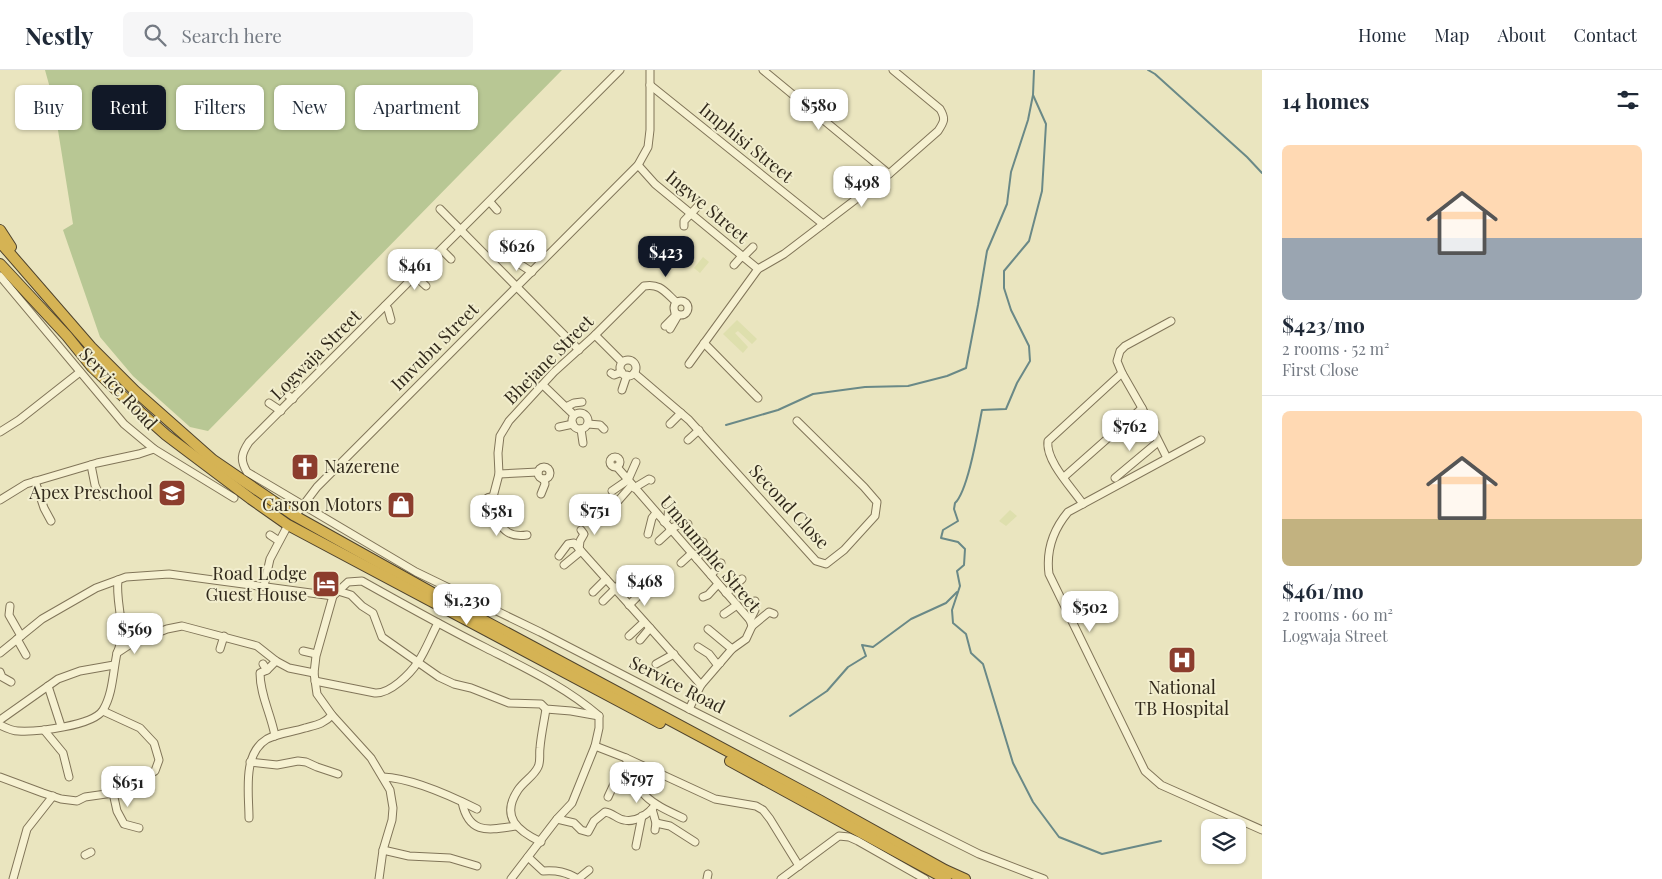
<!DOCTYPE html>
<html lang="en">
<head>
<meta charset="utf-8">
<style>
	body { margin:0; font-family:"Playfair Display",serif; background:#f6f6f7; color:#1f2937; height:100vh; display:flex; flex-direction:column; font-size:19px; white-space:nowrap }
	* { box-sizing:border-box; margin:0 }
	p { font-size:16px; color:#747a83 }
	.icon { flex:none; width:28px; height:28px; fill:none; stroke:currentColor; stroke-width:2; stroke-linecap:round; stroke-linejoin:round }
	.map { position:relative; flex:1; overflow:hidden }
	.side { display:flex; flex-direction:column; background:#fff; width:400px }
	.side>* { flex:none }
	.banner { position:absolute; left:15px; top:15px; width:475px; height:45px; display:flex; gap:10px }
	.tools { position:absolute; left:1201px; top:749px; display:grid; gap:10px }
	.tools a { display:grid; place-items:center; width:45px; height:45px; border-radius:8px; background:#fff; box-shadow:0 1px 4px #0004; font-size:25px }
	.price { position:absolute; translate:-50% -42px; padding:0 11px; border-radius:10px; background:#fff; color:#222; font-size:16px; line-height:32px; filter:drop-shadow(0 1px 2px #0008) }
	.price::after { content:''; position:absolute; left:50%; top:30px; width:15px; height:11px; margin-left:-8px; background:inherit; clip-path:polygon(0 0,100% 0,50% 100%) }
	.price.current { background:#111827; color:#fff }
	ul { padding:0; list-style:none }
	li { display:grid; align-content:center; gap:10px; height:265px; padding:0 20px }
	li+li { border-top:1px solid #e0e1e3 }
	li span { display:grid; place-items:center; height:155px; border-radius:8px; color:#555 }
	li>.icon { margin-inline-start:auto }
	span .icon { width:90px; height:90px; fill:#fffc; stroke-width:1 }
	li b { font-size:21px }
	h2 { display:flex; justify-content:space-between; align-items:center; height:60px; padding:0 20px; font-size:21px }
	.pill { padding:0 18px; border-radius:8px; background:#fff; box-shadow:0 1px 4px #0004; font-size:18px; line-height:45px }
	.pill.current { background:#111827; color:#fff }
	header { display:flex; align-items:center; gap:30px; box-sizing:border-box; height:70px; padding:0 25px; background:#fff; border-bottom:1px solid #e0e1e3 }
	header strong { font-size:24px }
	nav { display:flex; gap:28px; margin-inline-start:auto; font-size:18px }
	.search { width:350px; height:45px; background:#f6f6f7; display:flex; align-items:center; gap:12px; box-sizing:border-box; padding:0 18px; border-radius:8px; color:#747a83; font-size:19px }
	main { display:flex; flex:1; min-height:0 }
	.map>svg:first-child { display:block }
	.farmland { fill:#dedfad }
	.green { fill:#b8c794 }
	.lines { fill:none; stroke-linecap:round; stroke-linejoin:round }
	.stream { stroke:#6a8987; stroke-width:2 }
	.minor-casing { stroke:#817559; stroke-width:9 }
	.highway-casing { stroke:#4f432d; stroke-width:12 }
	.minor { stroke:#f6f1d1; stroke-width:7 }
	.highway { stroke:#d5b354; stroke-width:10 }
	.labels { text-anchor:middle; stroke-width:4; stroke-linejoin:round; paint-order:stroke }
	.street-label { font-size:18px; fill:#322a1c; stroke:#f2eece }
	.poi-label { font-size:18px; fill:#322a1c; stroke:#f2eece; text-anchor:end }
</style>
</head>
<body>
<header>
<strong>Nestly</strong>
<div class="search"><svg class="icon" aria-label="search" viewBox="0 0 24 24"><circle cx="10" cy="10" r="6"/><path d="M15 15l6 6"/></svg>Search here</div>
<nav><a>Home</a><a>Map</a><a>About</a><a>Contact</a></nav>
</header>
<main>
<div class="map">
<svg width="1262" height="809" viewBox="0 0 1262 809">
	<rect width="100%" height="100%" fill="#eae5bf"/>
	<g class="farmland">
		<polygon points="703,187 709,192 700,203 694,198"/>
		<polygon points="737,250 757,269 752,274 738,261 735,263 748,277 743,283 723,264"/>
		<polygon points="1010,440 1017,446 1006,456 999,451"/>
	</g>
	<polygon class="green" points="45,0 562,0 208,361 190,357 133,306 100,267 63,160 73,154 53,29"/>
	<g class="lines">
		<g class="stream">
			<polyline points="1148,0 1155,4 1247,87 1262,103"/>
			<path d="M1033,25L1046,54L1042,121L1029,171L1004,201V218L1011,240L1029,276L1030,291L1017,313L1006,339L982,340C978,360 968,421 955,433L954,439L958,451L943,460L941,468L958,472L965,479L964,495L957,501L960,516L952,540L953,553L966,564L971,583L983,594L1013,693L1033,732L1059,767L1102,784L1161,771"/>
			<polyline points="726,355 778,340 813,324 865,317 908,316 947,306 966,298 978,235 987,181 1007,134 1011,102 1028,50 1033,25 1034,0"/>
			<polyline points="790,646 827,621 848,597 866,586 862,575 873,577 911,549 946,533 957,522"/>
		</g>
		<defs>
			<g id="minor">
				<path d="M620,0L249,372C241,384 240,390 247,402L416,502L540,562L689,639L979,784L1044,809"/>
				<polyline points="763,0 889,104"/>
				<polyline points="650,15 823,154"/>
				<polyline points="638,95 655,114 758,199"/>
				<polyline points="490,132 497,140"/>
				<polyline points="440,139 579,280"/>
				<polyline points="684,156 684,151 699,135"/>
				<polyline points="442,180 451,189"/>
				<polyline points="743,187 753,177"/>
				<polyline points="521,195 532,202"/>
				<polyline points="734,195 742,186"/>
				<polyline points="0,206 124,354 154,379 234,428"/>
				<polyline points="415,206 426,216"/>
				<circle cx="681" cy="238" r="7"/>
				<polyline points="385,236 388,239 391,250"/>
				<polyline points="665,256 675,246 675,243"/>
				<polyline points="670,259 677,247"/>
				<polyline points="595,265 622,292"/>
				<polyline points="704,273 758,328"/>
				<circle cx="628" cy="298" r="8"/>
				<path d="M689,294L758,199L784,184L889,104L938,61C944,52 946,49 940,39L893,0"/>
				<polyline points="611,303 614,305 622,302"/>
				<polyline points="634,303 689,350 816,491 826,494 844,480 875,446 877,432 864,417 797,351"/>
				<polyline points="543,315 574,345"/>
				<polyline points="622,320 627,305"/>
				<polyline points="285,323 293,329"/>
				<polyline points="269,333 281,341"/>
				<polyline points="566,337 574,333 582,332"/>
				<circle cx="580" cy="351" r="8"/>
				<polyline points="588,354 600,355 604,359"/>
				<polyline points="670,354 681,343"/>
				<polyline points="559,357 573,354"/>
				<polyline points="581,359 583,373"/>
				<polyline points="0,362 19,350 80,302"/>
				<polyline points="688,370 699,360"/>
				<path d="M1201,370L1068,442C1053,460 1046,481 1049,504L1145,701L1161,715L1262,760"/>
				<circle cx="615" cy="392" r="5"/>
				<polyline points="1167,388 1142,338 1122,303 1117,291 1120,281 1125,276 1171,251"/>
				<polyline points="91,395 95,415 100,426"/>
				<circle cx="544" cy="403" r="6"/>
				<polyline points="617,397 743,542 750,550 752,556 746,569 732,579 701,615 689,639"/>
				<polyline points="499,404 538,402"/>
				<polyline points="1064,407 1142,338"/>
				<polyline points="1115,408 1158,372"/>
				<polyline points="35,411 44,438 51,451"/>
				<polyline points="634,418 649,409 651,410"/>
				<polyline points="612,421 628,410 636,392"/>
				<polyline points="541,424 545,414 544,409"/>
				<path d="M493,427L499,404L498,383L500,366L509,351L554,302L595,265L644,216C660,213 665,222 676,232"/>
				<circle cx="491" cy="434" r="7"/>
				<polyline points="0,430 26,414 97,393 139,384 154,379"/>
				<polyline points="618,431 632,415"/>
				<polyline points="498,434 510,439"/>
				<path d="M1083,434C1072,418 1045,390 1048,371L1122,303"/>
				<path d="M493,440L492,445C503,459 508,468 527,465"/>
				<polyline points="295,446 317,417 638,95 648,77 650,60 650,0"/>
				<polyline points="664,452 668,447 669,433"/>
				<polyline points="670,459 680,454 688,454"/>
				<polyline points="648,464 652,448 656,443"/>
				<polyline points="270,465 279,471"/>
				<polyline points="659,471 671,460"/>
				<polyline points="579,479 580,471 584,464 581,460"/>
				<polyline points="559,486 568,474 574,473 701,615"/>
				<polyline points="697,489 704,475 703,472"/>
				<polyline points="681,493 692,483"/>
				<polyline points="564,495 581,481"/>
				<polyline points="711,505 721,493"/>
				<polyline points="264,516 270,489 288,455"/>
				<polyline points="338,521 351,525 362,536 373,543 382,567 439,607 454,614 471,618 509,633 541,634 546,639 571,641 599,646"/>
				<polyline points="593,522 606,509"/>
				<polyline points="726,523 742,509"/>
				<polyline points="703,527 708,525 718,514"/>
				<polyline points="603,531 620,514 621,503"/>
				<polyline points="629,535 637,527"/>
				<polyline points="10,536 9,545 21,566"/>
				<polyline points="724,544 737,535"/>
				<polyline points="750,550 755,540 755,531"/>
				<polyline points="752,556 769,542 774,544"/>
				<polyline points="708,559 732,579"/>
				<polyline points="629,566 644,552"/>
				<polyline points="17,569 26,585"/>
				<polyline points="640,570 650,558"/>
				<polyline points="698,577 709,584 716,593 720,593"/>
				<polyline points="220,579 224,566"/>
				<polyline points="303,581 316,584"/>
				<polyline points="0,583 42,549 96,518 126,507 169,504 333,526"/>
				<path d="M117,583C128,560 115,534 118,510"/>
				<polyline points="263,594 267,600"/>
				<polyline points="656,594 674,584"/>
				<polyline points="0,602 2,607 11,612"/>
				<path d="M315,611L375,623C390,624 410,604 418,592C426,580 431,566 438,553"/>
				<polyline points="48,616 61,656"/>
				<polyline points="0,650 58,609 80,601 114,595"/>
				<path d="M0,655C6,658 12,661 18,661C37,662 93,656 103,640C113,624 113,601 117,583L132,573L167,559L182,556L257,576L276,591L289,598L314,603"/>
				<polyline points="44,660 63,683 69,707"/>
				<path d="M275,666C271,644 260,625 260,603L267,600L276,591"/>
				<polyline points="595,676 626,688 715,729 756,736 763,740 770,749 799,796"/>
				<path d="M626,688C639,727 647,731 683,748"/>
				<polyline points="250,692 277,695 298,691 306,692 317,697 338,704"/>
				<polyline points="0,707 43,723 61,729 77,731 85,727 113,723 143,708 155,701 159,690 154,673 140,658 103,641"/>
				<path d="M383,707C412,708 451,726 477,739"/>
				<polyline points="113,723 117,741 124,754 139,758"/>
				<polyline points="608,727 614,714 630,699"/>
				<path d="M462,732C469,765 488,760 516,756"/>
				<polyline points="652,739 656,753 655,760"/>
				<path d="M249,748C249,723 242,684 267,669C278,663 293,662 305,658C316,655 324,654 332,645"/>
				<path d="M557,749L574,753L581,760L588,762L594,751L605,742C613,743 617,749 624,750C635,753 649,744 655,735"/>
				<polyline points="656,753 670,756 695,772"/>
				<path d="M541,772C518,761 500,747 518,720C524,711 534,706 538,697C541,691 539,684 540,678C541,665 544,652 546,639"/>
				<polyline points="636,776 642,746"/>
				<polyline points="383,780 409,786 450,788 477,796"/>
				<polyline points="85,785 91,782"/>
				<path d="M528,787L543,801C557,800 566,802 578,809L589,800"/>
				<polyline points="13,809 27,759 53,726"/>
				<path d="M379,809L383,780L392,750L393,738L390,720L371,688L332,645L317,624L314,603L316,586L333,526L348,512L362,511C403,534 444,557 486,578C525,598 566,617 599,646V658L595,676L572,733L557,749L511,809"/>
				<polyline points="707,809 708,804"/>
				<polyline points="781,809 839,766 849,767 858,771 925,809"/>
			</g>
			<g id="highway">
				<polyline points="0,160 11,177"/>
				<polyline points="0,172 91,277 135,321 213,390 295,446 440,527 819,730 945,800 965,809"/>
				<polyline points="0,194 67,266 92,297 129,332 166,365 251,429 288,455 660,653"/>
				<polyline points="730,691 946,809"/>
			</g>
		</defs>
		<use href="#minor" class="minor-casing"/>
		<use href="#highway" class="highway-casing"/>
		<use href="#minor" class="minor"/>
		<use href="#highway" class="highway"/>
	</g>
	<defs>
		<symbol id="church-square" viewBox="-11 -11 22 22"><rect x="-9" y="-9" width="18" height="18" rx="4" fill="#8c3d2d" stroke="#f2eece"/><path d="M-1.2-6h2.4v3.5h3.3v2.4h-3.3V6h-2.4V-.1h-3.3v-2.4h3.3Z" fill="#fff"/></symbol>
		<symbol id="school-square" viewBox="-11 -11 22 22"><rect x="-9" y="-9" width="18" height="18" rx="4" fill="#8c3d2d" stroke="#f2eece"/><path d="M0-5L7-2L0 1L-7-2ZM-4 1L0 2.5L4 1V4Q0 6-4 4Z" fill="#fff"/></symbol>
		<symbol id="shop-square" viewBox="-11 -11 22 22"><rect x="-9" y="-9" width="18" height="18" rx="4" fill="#8c3d2d" stroke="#f2eece"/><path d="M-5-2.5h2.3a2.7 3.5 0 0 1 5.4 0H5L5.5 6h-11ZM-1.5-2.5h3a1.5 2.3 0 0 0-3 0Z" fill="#fff"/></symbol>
		<symbol id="hotel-square" viewBox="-11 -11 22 22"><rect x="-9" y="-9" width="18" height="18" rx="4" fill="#8c3d2d" stroke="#f2eece"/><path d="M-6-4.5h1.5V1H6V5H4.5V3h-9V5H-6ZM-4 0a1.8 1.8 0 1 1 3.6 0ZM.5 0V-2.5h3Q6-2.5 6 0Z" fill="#fff"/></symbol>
		<symbol id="hospital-square" viewBox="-11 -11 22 22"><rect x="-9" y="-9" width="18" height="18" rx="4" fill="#8c3d2d" stroke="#f2eece"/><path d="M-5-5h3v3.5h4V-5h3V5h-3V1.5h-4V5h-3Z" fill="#fff"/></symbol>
	</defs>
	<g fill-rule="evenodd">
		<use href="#church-square" x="289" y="381" width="32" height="32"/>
		<use href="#school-square" x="156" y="407" width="32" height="32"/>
		<use href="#shop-square" x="385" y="419" width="32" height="32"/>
		<use href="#hotel-square" x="310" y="498" width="32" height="32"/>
		<use href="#hospital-square" x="1166" y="574" width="32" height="32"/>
	</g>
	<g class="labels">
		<g class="street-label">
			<text transform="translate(746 73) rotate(39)" y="6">Imphisi Street</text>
			<text transform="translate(707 137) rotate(40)" y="6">Ingwe Street</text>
			<text transform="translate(435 277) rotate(-45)" y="6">Imvubu Street</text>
			<text transform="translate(316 285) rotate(-45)" y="6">Logwaja Street</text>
			<text transform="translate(549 290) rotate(-45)" y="6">Bhejane Street</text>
			<text transform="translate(118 319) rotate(47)" y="6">Service Road</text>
			<text transform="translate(789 437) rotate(47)" y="6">Second Close</text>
			<text transform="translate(710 484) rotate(50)" y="6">Umsumphe Street</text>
			<text transform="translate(677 615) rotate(27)" y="6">Service Road</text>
		</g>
		<g class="poi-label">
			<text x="324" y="403" text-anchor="start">Nazerene</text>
			<text x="153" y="429">Apex Preschool</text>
			<text x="382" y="441">Carson Motors</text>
			<text x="307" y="510">Road Lodge<tspan x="307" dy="21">Guest House</tspan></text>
			<text x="1182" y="624" text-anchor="middle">National<tspan x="1182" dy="21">TB Hospital</tspan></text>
		</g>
	</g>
</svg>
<div class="tools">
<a><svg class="icon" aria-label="layers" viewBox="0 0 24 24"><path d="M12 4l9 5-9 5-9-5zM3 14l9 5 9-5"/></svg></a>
</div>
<b class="price" style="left:819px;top:61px">$580</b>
<b class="price" style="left:862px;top:138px">$498</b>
<b class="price" style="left:517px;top:202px">$626</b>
<b class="price current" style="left:666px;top:208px">$423</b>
<b class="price" style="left:415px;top:221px">$461</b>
<b class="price" style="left:1130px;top:382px">$762</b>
<b class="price" style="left:595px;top:466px">$751</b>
<b class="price" style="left:497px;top:467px">$581</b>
<b class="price" style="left:645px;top:537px">$468</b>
<b class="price" style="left:467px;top:556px">$1,230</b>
<b class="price" style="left:1090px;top:563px">$502</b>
<b class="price" style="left:135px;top:585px">$569</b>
<b class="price" style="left:637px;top:734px">$797</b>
<b class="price" style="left:128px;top:738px">$651</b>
<div class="banner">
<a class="pill">Buy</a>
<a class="pill current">Rent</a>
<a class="pill">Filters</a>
<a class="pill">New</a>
<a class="pill">Apartment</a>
</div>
</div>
<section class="side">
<h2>14 homes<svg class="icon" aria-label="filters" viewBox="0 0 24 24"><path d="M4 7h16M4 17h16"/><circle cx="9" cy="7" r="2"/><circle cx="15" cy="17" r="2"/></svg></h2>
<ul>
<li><span style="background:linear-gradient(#ffd9b3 60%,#9aa5b1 0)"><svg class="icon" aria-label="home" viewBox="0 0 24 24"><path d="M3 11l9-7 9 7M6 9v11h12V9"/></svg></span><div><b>$423/mo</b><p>2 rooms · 52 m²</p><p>First Close</p></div></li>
<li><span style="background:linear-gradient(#ffd9b3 70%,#c2b280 0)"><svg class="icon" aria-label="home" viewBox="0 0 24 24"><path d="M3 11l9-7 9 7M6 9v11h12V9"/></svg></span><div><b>$461/mo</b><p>2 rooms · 60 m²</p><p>Logwaja Street</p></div></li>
</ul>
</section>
</main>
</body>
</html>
